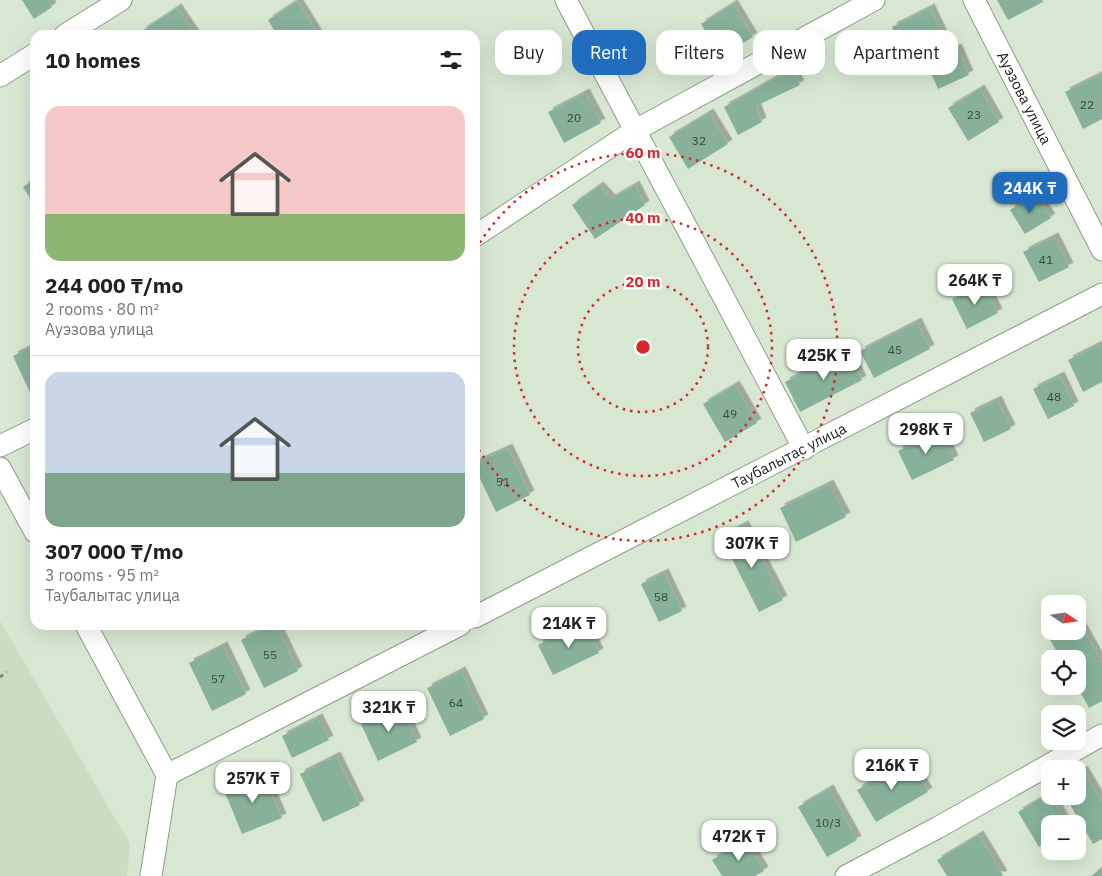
<!DOCTYPE html>
<html lang="en">
<head>
<meta charset="utf-8">
<style>
	body { margin:0; font-family:"IBM Plex Sans",sans-serif; background:#f2f2f2; color:#202124; height:100vh; display:flex; flex-direction:column; font-size:19px; white-space:nowrap }
	* { box-sizing:border-box; margin:0 }
	p { font-size:16px; color:#757577 }
	.icon { flex:none; width:28px; height:28px; fill:none; stroke:currentColor; stroke-width:2; stroke-linecap:round; stroke-linejoin:round }
	.map { position:relative; flex:1; overflow:hidden }
	.drawer { position:absolute; left:30px; top:30px; width:450px; height:600px; display:flex; flex-direction:column; background:#fff; border-radius:15px; box-shadow:0 5px 20px #0002 }
	.drawer>* { flex:none }
	.hud { position:absolute; left:495px; top:30px; width:475px; height:45px; display:flex; gap:10px }
	.needle { width:32px; rotate:103deg }
	.tools { position:absolute; left:1041px; top:595px; display:grid; gap:10px }
	.tools a { display:grid; place-items:center; width:45px; height:45px; border-radius:10px; background:#fff; box-shadow:0 5px 20px #0002; font-size:25px }
	.price { position:absolute; translate:-50% -42px; padding:0 11px; border-radius:10px; background:#fff; color:#222; font-size:16px; line-height:32px; filter:drop-shadow(0 1px 2px #0008) }
	.price::after { content:''; position:absolute; left:50%; top:30px; width:15px; height:11px; margin-left:-8px; background:inherit; clip-path:polygon(0 0,100% 0,50% 100%) }
	.price.on { background:#1f6dbc; color:#fff }
	ul { padding:0; list-style:none }
	li { display:grid; align-content:center; gap:10px; height:265px; padding:0 15px }
	li+li { border-top:1px solid #e0e0e0 }
	li span { display:grid; place-items:center; height:155px; border-radius:15px; color:#555 }
	li>.icon { margin-inline-start:auto }
	span .icon { width:90px; height:90px; fill:#fffc; stroke-width:1 }
	li b { font-size:21px }
	h2 { display:flex; justify-content:space-between; align-items:center; height:60px; padding:0 15px; font-size:21px }
	.chip { padding:0 18px; border-radius:15px; background:#fff; box-shadow:0 5px 20px #0002; font-size:18px; line-height:45px }
	.chip.on { background:#1f6dbc; color:#fff }
	.map>svg:first-child { display:block }
	.built { fill:#c9ddc2 }
	.building { fill:#87b19a; filter:url(#shadow) }
	.lines { fill:none; stroke-linecap:round; stroke-linejoin:round }
	.minor-casing { stroke:#8d9c88; stroke-width:23 }
	.path { stroke:#7e887a; stroke-width:3; stroke-dasharray:4 4; stroke-linecap:butt }
	.minor { stroke:#fff; stroke-width:21 }
	.ring { fill:none; stroke:#d62828; stroke-width:2.5; stroke-dasharray:2.5 5 }
	.labels { text-anchor:middle; stroke-width:5; stroke-linejoin:round; paint-order:stroke }
	.number-label { font-size:12px; fill:#364439 }
	.street-label { font-size:15px; fill:#1b2019; stroke:#fff }
	.centre { fill:#d62828; stroke:#fff; stroke-width:2.5 }
	.ring-label { font-size:15px; text-anchor:middle; font-weight:bold; fill:#d62828; stroke:#fff; stroke-width:5; stroke-linejoin:round; paint-order:stroke }
</style>
</head>
<body>
<div class="map">
<svg width="1102" height="876" viewBox="0 0 1102 876">
	<defs>
		<filter id="shadow"><feDropShadow dx="4.5" dy="-4.5" stdDeviation="0" flood-color="#0004"/></filter>
	</defs>
	<rect width="100%" height="100%" fill="#d8e7d2"/>
	<polygon class="built" points="0,621 130,844 127,876 0,876"/>
	<g class="building">
		<polygon points="22,0 48,0 52,7 34,19"/>
		<polygon points="997,0 1042,0 1043,2 1008,20"/>
		<polygon points="297,1 318,35 277,35 268,20"/>
		<polygon points="733,4 753,37 721,57 701,24"/>
		<polygon points="177,8 195,35 145,35 142,31"/>
		<polygon points="930,8 946,42 908,60 892,27"/>
		<polygon points="957,48 969,75 938,89 926,62"/>
		<polygon points="792,69 800,85 756,106 762,122 738,135 724,107"/>
		<polygon points="1101,74 1102,76 1102,119 1083,129 1065,92"/>
		<polygon points="980,89 999,122 968,141 948,108"/>
		<polygon points="585,93 601,123 564,143 548,112"/>
		<polygon points="709,113 728,144 688,169 669,137"/>
		<polygon points="35,179 35,206 23,187"/>
		<polygon points="635,185 645,205 595,239 572,205 599,186 611,199"/>
		<polygon points="1035,194 1051,218 1025,234 1010,210"/>
		<polygon points="1054,237 1069,267 1039,282 1023,252"/>
		<polygon points="983,283 998,313 967,329 952,299"/>
		<polygon points="917,322 930,349 874,378 860,351"/>
		<polygon points="1102,343 1102,382 1083,392 1068,360"/>
		<polygon points="35,345 35,398 33,399 13,356"/>
		<polygon points="847,350 862,380 800,412 785,382"/>
		<polygon points="1060,376 1074,406 1048,419 1033,389"/>
		<polygon points="735,385 757,423 725,442 703,404"/>
		<polygon points="997,400 1011,429 984,442 970,413"/>
		<polygon points="940,430 954,460 912,480 898,451"/>
		<polygon points="508,448 530,495 496,512 475,468 475,463"/>
		<polygon points="829,484 846,517 796,542 780,508"/>
		<polygon points="744,525 783,600 759,612 721,537"/>
		<polygon points="664,573 682,611 659,622 641,584"/>
		<polygon points="1078,621 1102,663 1102,701 1089,708 1077,686 1078,659 1061,659 1046,633 1050,630 1078,631"/>
		<polygon points="585,622 599,653 553,675 538,645"/>
		<polygon points="272,625 276,625 298,671 264,688 241,640"/>
		<polygon points="223,646 246,694 212,711 189,663"/>
		<polygon points="461,671 484,719 450,736 427,688"/>
		<polygon points="400,705 417,742 378,761 361,724"/>
		<polygon points="318,718 329,740 292,758 282,736"/>
		<polygon points="336,756 360,805 323,822 300,774"/>
		<polygon points="909,760 928,792 876,822 857,790"/>
		<polygon points="1083,770 1102,802 1102,839 1093,844 1065,796 1078,796 1078,773"/>
		<polygon points="263,774 282,818 242,834 224,790"/>
		<polygon points="829,789 857,840 827,857 798,807"/>
		<polygon points="1049,794 1067,824 1050,824 1050,840 1039,847 1018,812"/>
		<polygon points="979,835 1003,875 1001,876 947,876 937,860"/>
		<polygon points="746,841 764,871 755,876 722,876 712,860"/>
		<polygon points="1102,868 1102,876 1091,876"/>
	</g>
	<g class="lines">
		<defs>
			<g id="minor">
				<polyline points="566,0 804,449"/>
				<polyline points="974,0 1102,250"/>
				<polyline points="65,35 121,0"/>
				<polyline points="0,76 35,54"/>
				<polyline points="475,236 634,131 874,0"/>
				<polyline points="0,446 35,429"/>
				<polyline points="0,468 35,532"/>
				<polyline points="475,617 1102,294"/>
				<polyline points="86,625 167,775 151,876"/>
				<polyline points="167,775 460,625"/>
				<polyline points="846,876 937,828 1102,735"/>
			</g>
		</defs>
		<use href="#minor" class="minor-casing"/>
		<polyline class="path" points="0,677 7,672"/>
		<use href="#minor" class="minor"/>
	</g>
	<g class="ring">
		<circle cx="643" cy="347" r="65"/>
		<circle cx="643" cy="347" r="129"/>
		<path d="M476 249A194 194 0 1 1 476 445"/>
	</g>
	<g class="labels">
		<g class="number-label">
			<text x="1087" y="109">22</text>
			<text x="974" y="119">23</text>
			<text x="574" y="122">20</text>
			<text x="699" y="145">32</text>
			<text x="1046" y="264">41</text>
			<text x="895" y="354">45</text>
			<text x="1054" y="401">48</text>
			<text x="730" y="418">49</text>
			<text x="503" y="486">51</text>
			<text x="661" y="601">58</text>
			<text x="270" y="659">55</text>
			<text x="218" y="683">57</text>
			<text x="456" y="707">64</text>
			<text x="828" y="827">10/3</text>
		</g>
		<g class="street-label">
			<text transform="translate(1024 98) rotate(63)" y="5">Ауэзова улица</text>
			<text transform="translate(789 456) rotate(-27)" y="5">Таубалытас улица</text>
		</g>
	</g>
	<circle cx="643" cy="347" r="8" class="centre"/>
	<g class="ring-label">
		<text x="643" y="158">60 m</text>
		<text x="643" y="223">40 m</text>
		<text x="643" y="287">20 m</text>
	</g>
</svg>
<div class="tools">
<a><svg class="needle" viewBox="-14 -14 28 28"><path d="M0-13l5 13h-10z" fill="#e53935"/><path d="M0 13l5-13h-10z" fill="#757577"/></svg></a>
<a><svg class="icon" aria-label="locate" viewBox="0 0 24 24"><circle cx="12" cy="12" r="6"/><path d="M12 2v4M12 18v4M2 12h4M18 12h4"/></svg></a>
<a><svg class="icon" aria-label="layers" viewBox="0 0 24 24"><path d="M12 4l9 5-9 5-9-5zM3 14l9 5 9-5"/></svg></a>
<a>+</a>
<a>−</a>
</div>
<b class="price on" style="left:1030px;top:214px">244K ₸</b>
<b class="price" style="left:975px;top:306px">264K ₸</b>
<b class="price" style="left:824px;top:381px">425K ₸</b>
<b class="price" style="left:926px;top:455px">298K ₸</b>
<b class="price" style="left:752px;top:569px">307K ₸</b>
<b class="price" style="left:569px;top:649px">214K ₸</b>
<b class="price" style="left:389px;top:733px">321K ₸</b>
<b class="price" style="left:892px;top:791px">216K ₸</b>
<b class="price" style="left:253px;top:804px">257K ₸</b>
<b class="price" style="left:739px;top:862px">472K ₸</b>
<div class="hud">
<a class="chip">Buy</a>
<a class="chip on">Rent</a>
<a class="chip">Filters</a>
<a class="chip">New</a>
<a class="chip">Apartment</a>
</div>
<section class="drawer">
<h2>10 homes<svg class="icon" aria-label="filters" viewBox="0 0 24 24"><path d="M4 7h16M4 17h16"/><circle cx="9" cy="7" r="2"/><circle cx="15" cy="17" r="2"/></svg></h2>
<ul>
<li><span style="background:linear-gradient(#f6c9c9 70%,#8fb573 0)"><svg class="icon" aria-label="home" viewBox="0 0 24 24"><path d="M3 11l9-7 9 7M6 9v11h12V9"/></svg></span><div><b>244 000 ₸/mo</b><p>2 rooms · 80 m²</p><p>Ауэзова улица</p></div></li>
<li><span style="background:linear-gradient(#c9d6e8 65%,#7fa58c 0)"><svg class="icon" aria-label="home" viewBox="0 0 24 24"><path d="M3 11l9-7 9 7M6 9v11h12V9"/></svg></span><div><b>307 000 ₸/mo</b><p>3 rooms · 95 m²</p><p>Таубалытас улица</p></div></li>
</ul>
</section>
</div>
</body>
</html>
